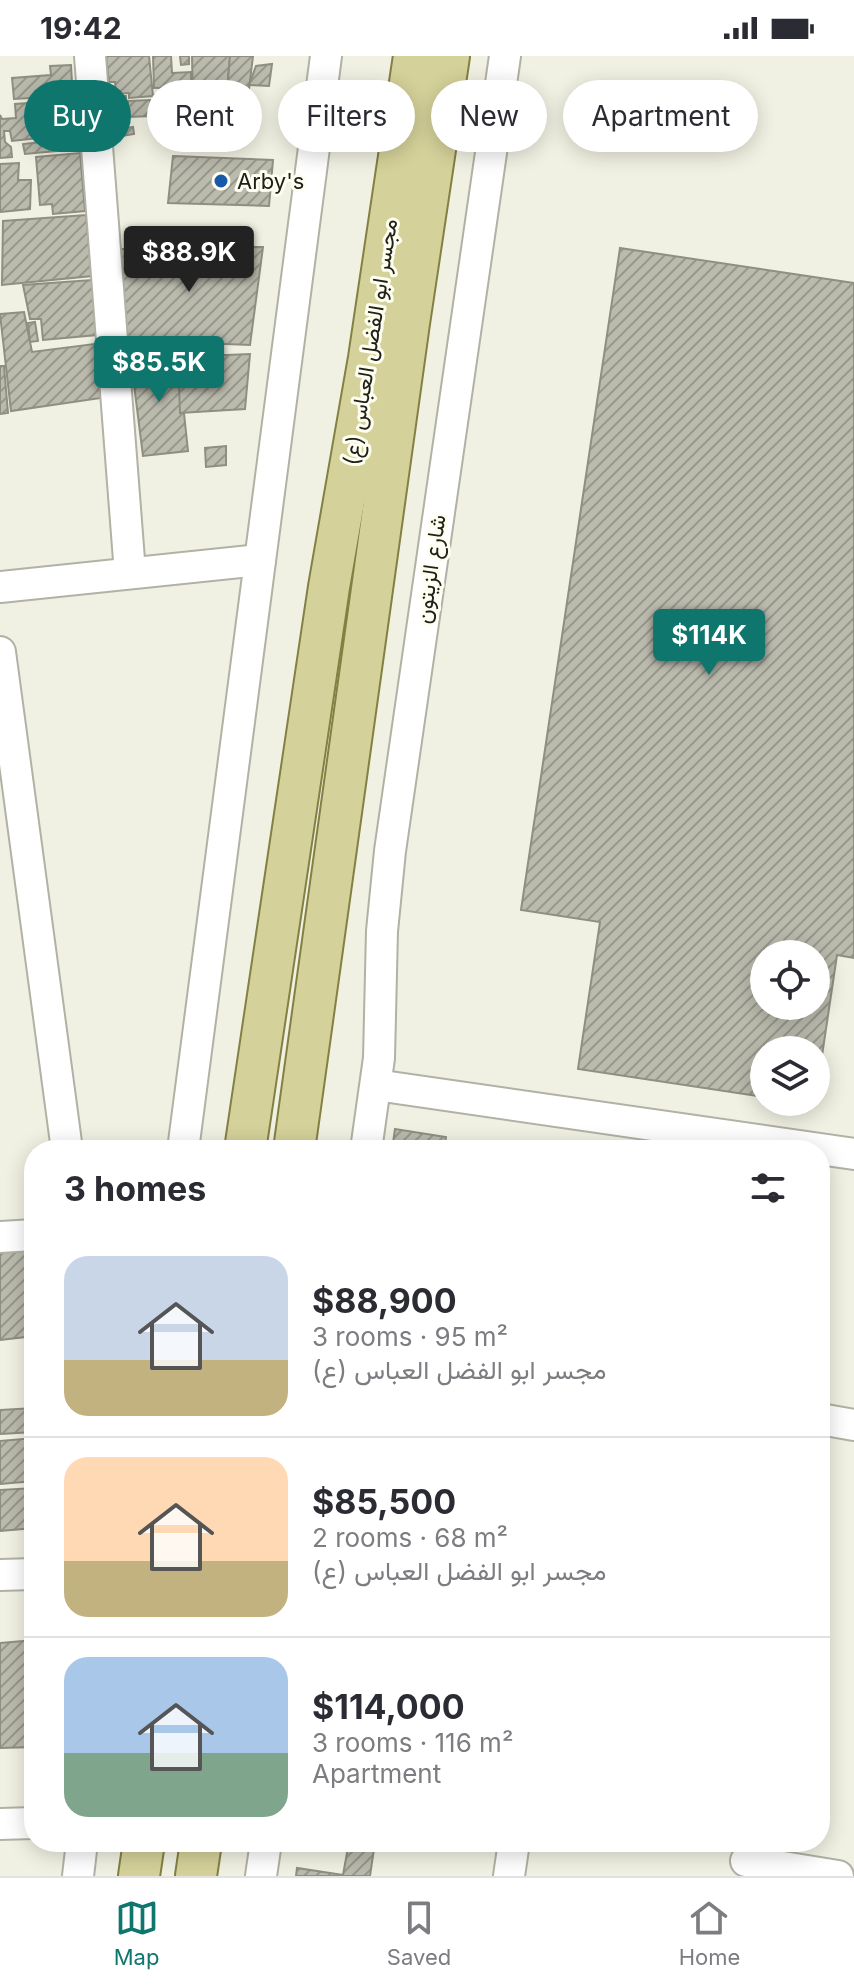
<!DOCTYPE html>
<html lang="en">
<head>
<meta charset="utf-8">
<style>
	body { margin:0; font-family:Inter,Vazirmatn,sans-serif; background:#f7f7f7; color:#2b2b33; height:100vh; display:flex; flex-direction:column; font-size:30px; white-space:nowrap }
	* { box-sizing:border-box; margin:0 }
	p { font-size:26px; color:#7c7c81 }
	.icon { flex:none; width:44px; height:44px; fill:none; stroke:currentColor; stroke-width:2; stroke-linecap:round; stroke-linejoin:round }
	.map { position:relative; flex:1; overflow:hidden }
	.side { position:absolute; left:24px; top:1084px; width:806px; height:712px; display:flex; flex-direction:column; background:#fff; border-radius:32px; box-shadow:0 4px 20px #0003 }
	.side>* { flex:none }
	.hud { position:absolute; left:24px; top:24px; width:806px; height:72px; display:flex; gap:16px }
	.controls { position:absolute; left:750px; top:884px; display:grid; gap:16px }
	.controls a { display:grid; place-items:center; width:80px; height:80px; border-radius:50%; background:#fff; box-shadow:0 4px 20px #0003; font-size:40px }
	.price { position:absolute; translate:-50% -68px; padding:0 18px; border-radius:8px; background:#0f766e; color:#fff; font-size:26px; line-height:52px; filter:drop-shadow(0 2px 4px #0008) }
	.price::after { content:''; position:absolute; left:50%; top:48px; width:24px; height:18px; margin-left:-12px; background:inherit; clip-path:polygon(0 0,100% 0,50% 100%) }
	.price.active { background:#222; color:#fff }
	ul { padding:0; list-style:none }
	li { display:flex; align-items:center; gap:24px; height:200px; padding:0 40px }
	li+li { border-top:2px solid #e1e1e2 }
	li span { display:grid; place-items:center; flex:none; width:224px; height:160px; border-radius:24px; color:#555 }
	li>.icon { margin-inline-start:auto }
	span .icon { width:96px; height:96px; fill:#fffc; stroke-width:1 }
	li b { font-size:34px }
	h2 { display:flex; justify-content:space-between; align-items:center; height:96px; padding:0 40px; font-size:34px }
	.chip { padding:0 28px; border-radius:36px; background:#fff; box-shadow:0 4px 20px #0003; font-size:28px; line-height:72px }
	.chip.active { background:#0f766e; color:#fff }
	.status { display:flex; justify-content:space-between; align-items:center; height:56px; padding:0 40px; background:#fff; direction:ltr }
	.status svg { height:22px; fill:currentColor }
	.tab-bar { display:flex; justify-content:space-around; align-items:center; height:112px; border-top:2px solid #e1e1e2; background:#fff; font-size:22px; color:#7c7c81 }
	.tab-bar a { display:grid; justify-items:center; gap:4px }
	.tab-bar .active { color:#0f766e }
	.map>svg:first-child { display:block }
	.building { fill:url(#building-hatch); stroke:#8e8e81; stroke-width:2; fill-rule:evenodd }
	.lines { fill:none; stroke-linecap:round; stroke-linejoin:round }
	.minor-casing { stroke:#b1b1a4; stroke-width:34 }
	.major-casing { stroke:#828042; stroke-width:44 }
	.minor { stroke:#fff; stroke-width:30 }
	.major { stroke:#d4d19a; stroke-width:40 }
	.poi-dot { fill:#1959a9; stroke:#fefef0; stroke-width:3 }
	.labels { text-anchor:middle; stroke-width:6; stroke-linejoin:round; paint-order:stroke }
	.poi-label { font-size:22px; fill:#20201b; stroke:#fefef0; text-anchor:start }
	.street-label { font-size:22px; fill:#20201b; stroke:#fefef0 }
</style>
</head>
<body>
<div class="status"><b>19:42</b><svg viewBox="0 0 49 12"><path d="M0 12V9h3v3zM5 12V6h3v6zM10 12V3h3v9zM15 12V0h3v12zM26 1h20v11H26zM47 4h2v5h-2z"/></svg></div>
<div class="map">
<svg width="854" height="1820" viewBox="0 0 854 1820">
	<defs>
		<pattern id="building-hatch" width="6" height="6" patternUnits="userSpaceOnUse" patternTransform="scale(2)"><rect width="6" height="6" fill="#babaad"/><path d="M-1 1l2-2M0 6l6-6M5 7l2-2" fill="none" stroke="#97978c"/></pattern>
	</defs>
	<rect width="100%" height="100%" fill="#f1f1e3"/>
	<g class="building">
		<polygon points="106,0 149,0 153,40 129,42 129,37 116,38 115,26 109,26"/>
		<polygon points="153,0 171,0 172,17 191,16 191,31 154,32"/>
		<polygon points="180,0 189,0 189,8 181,9"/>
		<polygon points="192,0 230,0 225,58 204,61 205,44 193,45"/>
		<polygon points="230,0 253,0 246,58 225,58"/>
		<polygon points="272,8 269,30 249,29 256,10"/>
		<polygon points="71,9 73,45 48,47 47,41 14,43 12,22 51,19 50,10"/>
		<polygon points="191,36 192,58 179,59 178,37"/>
		<polygon points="174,38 175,60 155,62 153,39"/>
		<polygon points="111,40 126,40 127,60 112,61"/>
		<polygon points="150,44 151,60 129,61 128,45"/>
		<polygon points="43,46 47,81 12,85 10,75 4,75 5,86 11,91 12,101 0,102 0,59 2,63 16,62 15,48"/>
		<polygon points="133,71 134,78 115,81 114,74"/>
		<polygon points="76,72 78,93 25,98 23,88 50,85 49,74"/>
		<polygon points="80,97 85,155 53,158 52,148 40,149 36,101"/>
		<polygon points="173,100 273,104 269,150 168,147"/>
		<polygon points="19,107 18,124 31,124 30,153 0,156 0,108"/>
		<polygon points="86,159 92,220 2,229 3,165"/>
		<polygon points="263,191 250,289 122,284 119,193"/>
		<path d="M620,192L854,227V902L837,899L816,1040V994H764V1041L578,1013L600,866L521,854ZM764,898H816V950H764Z"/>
		<polygon points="92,224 97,279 43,284 41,263 30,263 23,229"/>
		<polygon points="24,256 32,296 94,288 101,342 11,355 0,258"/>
		<polygon points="35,266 38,285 30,286 28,267"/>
		<polygon points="130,297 178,301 188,395 143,400"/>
		<polygon points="250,298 245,353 180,357 178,301"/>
		<polygon points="0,310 4,310 8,357 0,358"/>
		<polygon points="226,390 226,409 206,411 205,392"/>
		<polygon points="395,1073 446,1081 444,1094 392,1094"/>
		<polygon points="34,1191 34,1280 0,1284 0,1194"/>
		<polygon points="34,1352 34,1376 0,1378 0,1354"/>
		<polygon points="34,1382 34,1425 0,1428 0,1385"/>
		<polygon points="34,1432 34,1472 0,1475 0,1434"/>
		<polygon points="34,1584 34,1691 0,1692 0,1587"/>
		<polygon points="349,1786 375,1786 370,1820 296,1820 297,1812 343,1819"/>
	</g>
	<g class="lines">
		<defs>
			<g id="minor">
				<polyline points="90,0 130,517"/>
				<polyline points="0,531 260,504"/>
				<polyline points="0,596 67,1094"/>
				<polyline points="376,1029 854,1098"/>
				<polyline points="183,1094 326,0"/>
				<polyline points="366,1094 379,1002 382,875 390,795 505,0"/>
				<polyline points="0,1181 34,1179"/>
				<polyline points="820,1363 854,1369"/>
				<polyline points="0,1519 34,1518"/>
				<polyline points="0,1768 34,1767"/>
				<polyline points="746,1805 838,1820"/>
				<polyline points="78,1820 82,1786"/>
				<polyline points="261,1820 266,1786"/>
				<polyline points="509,1820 514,1786"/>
			</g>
			<g id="major">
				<polyline points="245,1094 329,531 369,302 414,0"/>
				<polyline points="294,1094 409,267 449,0"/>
				<polyline points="139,1820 144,1786"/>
				<polyline points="196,1820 201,1786"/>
			</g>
		</defs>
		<use href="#minor" class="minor-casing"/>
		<use href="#major" class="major-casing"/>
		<use href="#minor" class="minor"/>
		<use href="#major" class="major"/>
	</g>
	<circle class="poi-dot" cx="221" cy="125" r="8"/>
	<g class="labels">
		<g class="poi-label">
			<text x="237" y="133">Arby's</text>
		</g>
		<g class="street-label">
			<text transform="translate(370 286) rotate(-81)" y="8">مجسر ابو الفضل العباس (ع)</text>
			<text transform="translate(430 513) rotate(-82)" y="8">شارع الزيتون</text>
		</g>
	</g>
</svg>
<div class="controls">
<a><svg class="icon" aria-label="locate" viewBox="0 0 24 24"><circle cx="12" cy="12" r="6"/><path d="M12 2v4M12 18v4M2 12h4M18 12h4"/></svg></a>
<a><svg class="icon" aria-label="layers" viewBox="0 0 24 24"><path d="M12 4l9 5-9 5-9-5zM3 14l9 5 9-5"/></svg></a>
</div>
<b class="price active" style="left:189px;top:238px">$88.9K</b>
<b class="price" style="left:159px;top:348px">$85.5K</b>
<b class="price" style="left:709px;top:621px">$114K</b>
<div class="hud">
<a class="chip active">Buy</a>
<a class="chip">Rent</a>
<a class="chip">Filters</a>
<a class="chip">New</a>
<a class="chip">Apartment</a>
</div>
<section class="side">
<h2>3 homes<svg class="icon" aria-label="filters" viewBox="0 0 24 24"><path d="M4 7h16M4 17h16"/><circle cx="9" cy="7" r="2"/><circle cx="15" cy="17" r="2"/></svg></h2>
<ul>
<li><span style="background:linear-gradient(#c9d6e8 65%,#c2b280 0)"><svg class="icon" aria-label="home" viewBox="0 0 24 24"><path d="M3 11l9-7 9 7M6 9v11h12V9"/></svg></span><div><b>$88,900</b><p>3 rooms · 95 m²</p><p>مجسر ابو الفضل العباس (ع)</p></div></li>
<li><span style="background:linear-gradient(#ffd9b3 65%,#c2b280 0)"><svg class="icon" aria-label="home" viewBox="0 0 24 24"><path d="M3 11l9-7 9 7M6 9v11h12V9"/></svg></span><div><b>$85,500</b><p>2 rooms · 68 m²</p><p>مجسر ابو الفضل العباس (ع)</p></div></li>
<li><span style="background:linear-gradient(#a9c7e8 60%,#7fa58c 0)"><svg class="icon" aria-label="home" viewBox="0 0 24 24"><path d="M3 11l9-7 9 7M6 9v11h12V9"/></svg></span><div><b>$114,000</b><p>3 rooms · 116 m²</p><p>Apartment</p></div></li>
</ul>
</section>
</div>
<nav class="tab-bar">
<a class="active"><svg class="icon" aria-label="map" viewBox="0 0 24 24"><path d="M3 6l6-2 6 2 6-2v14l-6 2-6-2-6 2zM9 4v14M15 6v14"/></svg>Map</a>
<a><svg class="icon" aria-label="saved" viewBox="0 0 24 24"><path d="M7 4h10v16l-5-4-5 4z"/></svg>Saved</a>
<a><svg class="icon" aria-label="home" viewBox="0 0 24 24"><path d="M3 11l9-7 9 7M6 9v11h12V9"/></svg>Home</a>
</nav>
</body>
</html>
